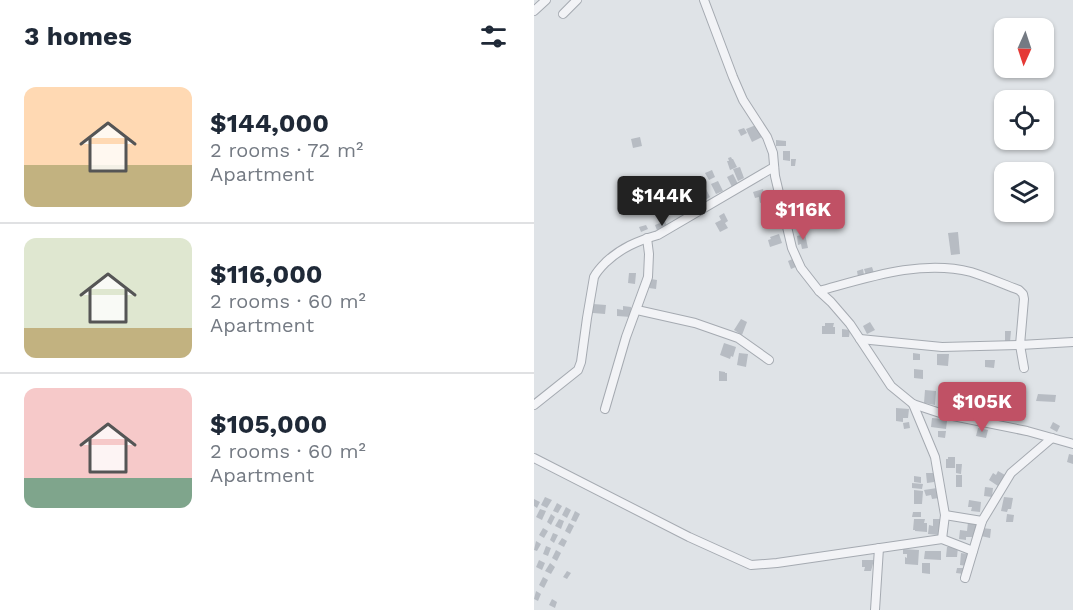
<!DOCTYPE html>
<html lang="en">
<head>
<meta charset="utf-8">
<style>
	body { margin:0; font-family:"Work Sans",sans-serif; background:#f2f2f3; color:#1f2937; height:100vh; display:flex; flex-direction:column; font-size:22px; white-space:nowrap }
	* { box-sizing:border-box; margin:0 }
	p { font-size:20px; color:#747a83 }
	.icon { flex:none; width:33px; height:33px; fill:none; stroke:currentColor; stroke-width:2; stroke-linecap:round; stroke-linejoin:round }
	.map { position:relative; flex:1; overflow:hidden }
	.drawer { display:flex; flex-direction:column; background:#fff; width:534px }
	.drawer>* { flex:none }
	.needle { width:39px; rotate:183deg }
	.tools { position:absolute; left:460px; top:18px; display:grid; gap:12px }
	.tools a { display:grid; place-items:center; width:60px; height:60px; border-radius:12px; background:#fff; box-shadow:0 2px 4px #0004; font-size:30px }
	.price { position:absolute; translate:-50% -51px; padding:0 14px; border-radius:6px; background:#c05165; color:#fff; font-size:20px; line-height:39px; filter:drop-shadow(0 2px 3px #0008) }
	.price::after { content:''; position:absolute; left:50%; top:36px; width:18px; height:14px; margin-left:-9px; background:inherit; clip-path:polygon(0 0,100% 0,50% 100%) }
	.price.active { background:#222; color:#fff }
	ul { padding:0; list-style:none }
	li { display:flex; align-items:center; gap:18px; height:150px; padding:0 24px }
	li+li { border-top:2px solid #e0e1e3 }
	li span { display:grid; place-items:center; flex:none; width:168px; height:120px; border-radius:12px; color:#555 }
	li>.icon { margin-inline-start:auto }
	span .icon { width:72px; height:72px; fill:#fffc; stroke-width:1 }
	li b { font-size:26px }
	h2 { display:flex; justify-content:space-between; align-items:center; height:72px; padding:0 24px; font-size:26px }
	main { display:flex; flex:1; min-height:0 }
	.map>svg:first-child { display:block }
	.building { fill:#b7bcc3 }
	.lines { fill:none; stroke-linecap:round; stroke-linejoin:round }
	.minor-casing { stroke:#a5aab1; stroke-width:10 }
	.minor { stroke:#f2f3f6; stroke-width:8 }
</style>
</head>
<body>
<main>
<section class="drawer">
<h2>3 homes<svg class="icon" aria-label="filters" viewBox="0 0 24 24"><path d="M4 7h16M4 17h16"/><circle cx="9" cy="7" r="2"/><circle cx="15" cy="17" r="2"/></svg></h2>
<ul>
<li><span style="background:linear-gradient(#ffd9b3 65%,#c2b280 0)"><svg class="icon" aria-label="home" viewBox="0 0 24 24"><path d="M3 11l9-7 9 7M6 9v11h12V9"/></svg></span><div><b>$144,000</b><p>2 rooms · 72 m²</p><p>Apartment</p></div></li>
<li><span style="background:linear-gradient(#dfe7d0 75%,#c2b280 0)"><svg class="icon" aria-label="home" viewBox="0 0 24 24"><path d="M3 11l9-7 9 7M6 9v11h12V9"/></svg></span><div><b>$116,000</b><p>2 rooms · 60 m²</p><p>Apartment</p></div></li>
<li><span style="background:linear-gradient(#f6c9c9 75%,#7fa58c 0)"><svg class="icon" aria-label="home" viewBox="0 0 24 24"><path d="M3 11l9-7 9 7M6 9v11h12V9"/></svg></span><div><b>$105,000</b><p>2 rooms · 60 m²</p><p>Apartment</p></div></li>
</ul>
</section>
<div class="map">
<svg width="539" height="610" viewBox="0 0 539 610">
	<rect width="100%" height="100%" fill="#dfe3e7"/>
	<g class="building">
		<polygon points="222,125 228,137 218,142 212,129"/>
		<polygon points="210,128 213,133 207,136 204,130"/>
		<polygon points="106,137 108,146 99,148 97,139"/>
		<polygon points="242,140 252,141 252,146 242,146"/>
		<polygon points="249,151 256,151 256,161 249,160"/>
		<polygon points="197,157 198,159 199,159 203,167 196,170 193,161 195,161 194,158"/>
		<polygon points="257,159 262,159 261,166 257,166"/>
		<polygon points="206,167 210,178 204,181 199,169"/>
		<polygon points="178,170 181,177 175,180 171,173"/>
		<polygon points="199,174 204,184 198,187 193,177"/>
		<polygon points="184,181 189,191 182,194 177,184"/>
		<polygon points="152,182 156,188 145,196 141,189"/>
		<polygon points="172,189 176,197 168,202 164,194"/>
		<polygon points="229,189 233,201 226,203 225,197 221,198 219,192"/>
		<polygon points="160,193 165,203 155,208 150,198"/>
		<polygon points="190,213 194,221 191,223 194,228 186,232 181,223 187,220 185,216"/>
		<polygon points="131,221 134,229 124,233 121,225"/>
		<polygon points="112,225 114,229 107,232 105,227"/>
		<polygon points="424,232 426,254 417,255 414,233"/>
		<polygon points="245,234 248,243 236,247 234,240 237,239 236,237"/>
		<polygon points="271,234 274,248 268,249 267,244 264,245 263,236"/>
		<polygon points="261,258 264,266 257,269 254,261"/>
		<polygon points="338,267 340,273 332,275 330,269"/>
		<polygon points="329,269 330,275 324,277 323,271"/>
		<polygon points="95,273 102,273 101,284 94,283"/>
		<polygon points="117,279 123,280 122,289 115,288"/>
		<polygon points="59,304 72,305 71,314 59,313"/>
		<polygon points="89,306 97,307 97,317 83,316 83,309 89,310"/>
		<polygon points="207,319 213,322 208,335 200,330"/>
		<polygon points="336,322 341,330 333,334 329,326"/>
		<polygon points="291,323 300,323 299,327 301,327 301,334 288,334 288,326 291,326"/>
		<polygon points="308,329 316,330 315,337 308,337"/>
		<polygon points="471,331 477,331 476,342 471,342"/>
		<polygon points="190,343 202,347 199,357 197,356 196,359 186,355"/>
		<polygon points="205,353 214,354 212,367 203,365"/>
		<polygon points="379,353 386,354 386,360 379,360"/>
		<polygon points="403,354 415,354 414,366 403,365"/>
		<polygon points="451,360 461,360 460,368 451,367"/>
		<polygon points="380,369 389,370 389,379 380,378"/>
		<polygon points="185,371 191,372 191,373 193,373 193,381 185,381"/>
		<polygon points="441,389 449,389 449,398 440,398"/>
		<polygon points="391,390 402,391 401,405 390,403"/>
		<polygon points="504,394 522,395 521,402 502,401"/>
		<polygon points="459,400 466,401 465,410 458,410 459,407 456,407 456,402 459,402"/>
		<polygon points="438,402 451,405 449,413 436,410"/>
		<polygon points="362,408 375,409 374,418 369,418 369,422 362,421"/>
		<polygon points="398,418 410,419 410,421 413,421 412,429 397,427"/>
		<polygon points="375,422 376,428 370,429 369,423"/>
		<polygon points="519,422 526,426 523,432 516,428"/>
		<polygon points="444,428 454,430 452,438 442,436"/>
		<polygon points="404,431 412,431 411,438 404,437"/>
		<polygon points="535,454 539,455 539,464 533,462"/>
		<polygon points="414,457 421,457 421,468 412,468 412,459 414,459"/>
		<polygon points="422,464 428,464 427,474 422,473"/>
		<polygon points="464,471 471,475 464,486 455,480 459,473 462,475"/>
		<polygon points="392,473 400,473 400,482 393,483"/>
		<rect x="422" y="475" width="6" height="12"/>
		<polygon points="380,476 387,477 387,483 380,482"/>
		<polygon points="378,483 389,484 388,489 378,488"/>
		<polygon points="451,487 459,488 458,497 450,496"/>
		<polygon points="403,488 405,498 398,499 397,495 392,496 390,490"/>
		<polygon points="380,490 389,491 388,504 380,504"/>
		<polygon points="11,497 18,500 13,508 7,505"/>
		<polygon points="470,497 479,498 477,509 474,509 473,512 467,511"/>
		<polygon points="0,499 6,502 3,508 0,506"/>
		<polygon points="435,500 447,502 446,512 437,511 438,507 434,507"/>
		<polygon points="23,503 28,506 24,513 19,511"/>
		<polygon points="32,507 37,510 33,518 28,515"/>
		<polygon points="6,509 12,511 8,520 2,517"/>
		<polygon points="41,511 46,514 42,522 37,520"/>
		<polygon points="379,512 387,512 387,517 378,517"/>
		<polygon points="17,514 21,517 17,525 13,522"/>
		<polygon points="473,514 480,515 479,522 472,522"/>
		<polygon points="25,519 30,521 27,529 21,526"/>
		<polygon points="380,519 391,519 390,523 393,523 393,532 381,531 381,530 379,530"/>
		<polygon points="399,519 406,519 405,535 394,534 395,525 399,526"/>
		<polygon points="434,522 443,522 441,537 432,537 432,540 425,539 426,530 433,531"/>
		<polygon points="35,523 40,526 36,534 31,531"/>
		<polygon points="9,528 14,531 10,538 5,535"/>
		<polygon points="448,528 457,529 456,538 447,536"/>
		<polygon points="19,533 24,535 20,543 16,540"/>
		<polygon points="28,538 33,541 30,547 24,544"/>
		<polygon points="2,541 7,544 3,551 0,550"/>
		<polygon points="12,546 17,548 14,556 9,554"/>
		<polygon points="413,547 424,547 423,557 412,557"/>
		<polygon points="369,549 385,550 384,565 371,564 371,557 373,558 373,554 369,554"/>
		<polygon points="22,550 27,553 23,561 18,558"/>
		<polygon points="391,551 407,551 407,560 390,559"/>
		<polygon points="427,553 434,554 433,566 426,565"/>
		<polygon points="5,560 11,563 8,570 2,567"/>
		<polygon points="328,560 340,560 337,571 330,571 331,567 328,567"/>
		<polygon points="16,563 21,567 17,574 11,571"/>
		<polygon points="388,563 396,563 396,574 388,573"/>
		<polygon points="423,568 431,568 430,574 422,573"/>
		<polygon points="33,571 37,573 33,579 29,577"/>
		<polygon points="9,577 14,580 10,588 5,585"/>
		<polygon points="2,591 7,594 4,601 0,599"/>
		<polygon points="18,599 23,602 21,608 15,605"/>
	</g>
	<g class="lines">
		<defs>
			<g id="minor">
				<polyline points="170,0 199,77 209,100 233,137 239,153 241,176 258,248 267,268 285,291 297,302 316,324 357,386 379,404 409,414 493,431 539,444"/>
				<polyline points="0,11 12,0"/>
				<polyline points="29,14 43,0"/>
				<path d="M285,291C333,278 387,259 437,272C453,277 469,284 485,290L489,294L490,299L486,345L490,368"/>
				<polyline points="103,310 161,323 204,338 235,360"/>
				<polyline points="326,339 408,347 486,345 539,342"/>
				<polyline points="379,404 401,457 411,515 408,539"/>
				<path d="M0,405L44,370L47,362L53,318L60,277C63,271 67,267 72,262C87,248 103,241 124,235L240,167"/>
				<polyline points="71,409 92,337 114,277 115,254 113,238"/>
				<polyline points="0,458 155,537 217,565 243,563 408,539 439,551"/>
				<polyline points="411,515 448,521"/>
				<polyline points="431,578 448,521 477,473 518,438"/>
				<polyline points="341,610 345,548"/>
			</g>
		</defs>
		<use href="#minor" class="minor-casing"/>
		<use href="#minor" class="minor"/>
	</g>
</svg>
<div class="tools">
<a><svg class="needle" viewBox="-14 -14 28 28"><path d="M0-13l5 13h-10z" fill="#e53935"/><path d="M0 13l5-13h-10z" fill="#747a83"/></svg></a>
<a><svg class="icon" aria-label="locate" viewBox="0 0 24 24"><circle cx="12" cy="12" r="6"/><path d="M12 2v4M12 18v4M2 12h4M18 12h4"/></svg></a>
<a><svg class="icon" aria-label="layers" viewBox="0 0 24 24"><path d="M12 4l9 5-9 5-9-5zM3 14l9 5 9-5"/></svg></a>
</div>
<b class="price active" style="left:128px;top:227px">$144K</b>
<b class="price" style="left:269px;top:241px">$116K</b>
<b class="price" style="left:448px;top:433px">$105K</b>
</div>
</main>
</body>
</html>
